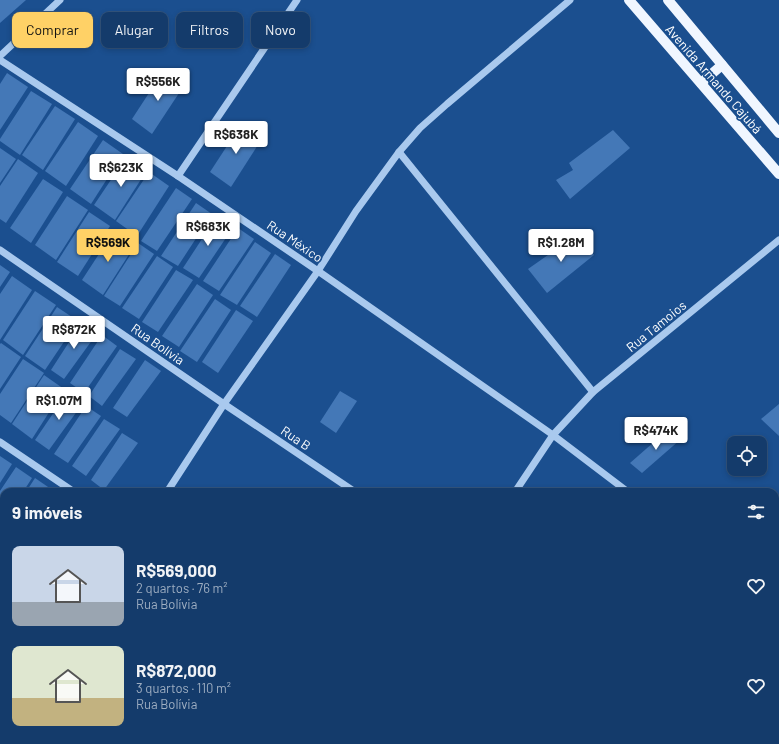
<!DOCTYPE html>
<html lang="pt">
<head>
<meta charset="utf-8">
<style>
	body { margin:0; font-family:Barlow,sans-serif; background:#1d4271; color:#f1f3f6; height:100vh; display:flex; flex-direction:column; font-size:15px; white-space:nowrap }
	* { box-sizing:border-box; margin:0 }
	p { font-size:13px; color:#9dadc1 }
	.icon { flex:none; width:22px; height:22px; fill:none; stroke:currentColor; stroke-width:2; stroke-linecap:round; stroke-linejoin:round }
	.map { position:relative; flex:1; overflow:hidden }
	.side { position:absolute; left:0px; top:488px; width:779px; height:256px; display:flex; flex-direction:column; background:#143b6b; border-radius:12px 12px 0 0; box-shadow:0 2px 6px #0003,0 0 0 1px #33557e }
	.side>* { flex:none }
	.top-card { position:absolute; left:12px; top:12px; width:400px; height:36px; display:flex; gap:8px }
	.controls { position:absolute; left:727px; top:436px; display:grid; gap:8px }
	.controls a { display:grid; place-items:center; width:40px; height:40px; border-radius:8px; background:#143b6b; box-shadow:0 2px 6px #0003,0 0 0 1px #33557e; font-size:20px }
	.price { position:absolute; translate:-50% -34px; padding:0 9px; border-radius:4px; background:#fff; color:#222; font-size:13px; line-height:26px; filter:drop-shadow(0 1px 2px #0008) }
	.price::after { content:''; position:absolute; left:50%; top:24px; width:12px; height:9px; margin-left:-6px; background:inherit; clip-path:polygon(0 0,100% 0,50% 100%) }
	.price.on { background:#ffd166; color:#111 }
	ul { padding:0; list-style:none }
	li { display:flex; align-items:center; gap:12px; height:100px; padding:0 12px }
	li span { display:grid; place-items:center; flex:none; width:112px; height:80px; border-radius:8px; color:#555 }
	li>.icon { margin-inline-start:auto }
	span .icon { width:48px; height:48px; fill:#fffc; stroke-width:1 }
	li b { font-size:17px }
	h2 { display:flex; justify-content:space-between; align-items:center; height:48px; padding:0 12px; font-size:17px }
	.chip { padding:0 14px; border-radius:8px; background:#143b6b; box-shadow:0 2px 6px #0003,0 0 0 1px #33557e; font-size:14px; line-height:36px }
	.chip.on { background:#ffd166; color:#111 }
	.map>svg:first-child { display:block }
	.building { fill:#4478b7 }
	.lines { fill:none; stroke-linecap:round; stroke-linejoin:round }
	.minor { stroke:#a9c9ee; stroke-width:7 }
	.major { stroke:#f0f6ff; stroke-width:10 }
	.labels { text-anchor:middle; stroke-width:3.5; stroke-linejoin:round; paint-order:stroke }
	.street-label { font-size:13px; fill:#fff; stroke:#1b4f8f }
</style>
</head>
<body>
<div class="map">
<svg width="779" height="744" viewBox="0 0 779 744">
	<rect width="100%" height="100%" fill="#1b4f8f"/>
	<g class="building">
		<polygon points="0,0 26,0 0,23"/>
		<polygon points="164,70 185,84 152,134 132,119"/>
		<polygon points="7,73 28,87 0,130 0,84"/>
		<polygon points="31,91 52,104 20,155 0,141 0,139"/>
		<polygon points="55,106 75,119 43,170 22,155"/>
		<polygon points="78,122 98,136 66,186 45,171"/>
		<polygon points="242,123 263,137 231,187 210,172"/>
		<polygon points="613,130 630,148 570,199 556,180 573,170 569,163"/>
		<polygon points="103,140 123,154 91,204 70,189"/>
		<polygon points="0,148 16,159 0,183"/>
		<polygon points="127,156 147,170 115,220 94,205"/>
		<polygon points="18,159 38,173 6,223 0,219 0,186"/>
		<polygon points="149,172 169,186 137,236 116,221"/>
		<polygon points="43,179 63,192 31,243 10,228"/>
		<polygon points="176,188 192,199 157,251 141,241"/>
		<polygon points="67,196 88,210 56,260 35,245"/>
		<polygon points="196,203 212,214 178,266 161,256"/>
		<polygon points="89,212 110,226 78,276 57,262"/>
		<polygon points="217,216 234,226 199,278 183,268"/>
		<polygon points="238,228 254,239 219,291 203,281"/>
		<polygon points="114,231 135,245 103,295 82,280"/>
		<polygon points="578,234 594,255 547,293 528,269"/>
		<polygon points="255,242 271,253 237,305 220,295"/>
		<polygon points="138,243 154,254 120,306 104,296"/>
		<polygon points="275,254 291,265 257,317 240,306"/>
		<polygon points="157,256 173,267 139,319 122,308"/>
		<polygon points="0,265 10,272 0,287"/>
		<polygon points="176,270 193,280 158,332 142,322"/>
		<polygon points="12,276 32,290 0,340 0,294"/>
		<polygon points="197,284 213,295 179,347 162,336"/>
		<polygon points="35,291 56,305 23,355 3,340"/>
		<polygon points="215,299 231,310 197,362 180,351"/>
		<polygon points="57,307 78,321 45,370 25,356"/>
		<polygon points="236,310 253,321 218,373 202,362"/>
		<polygon points="82,322 98,332 64,379 51,370"/>
		<polygon points="102,335 117,346 84,393 70,383"/>
		<polygon points="1,343 21,357 0,389 0,344"/>
		<polygon points="120,349 136,359 102,406 89,396"/>
		<polygon points="23,359 44,373 11,423 0,415 0,394"/>
		<polygon points="145,360 161,371 127,417 113,408"/>
		<polygon points="44,375 64,389 32,439 12,424"/>
		<polygon points="340,391 357,401 336,433 320,422"/>
		<polygon points="67,393 83,403 49,450 35,440"/>
		<polygon points="779,404 779,436 761,419"/>
		<polygon points="86,406 101,416 68,463 54,454"/>
		<polygon points="104,419 120,429 86,476 72,466"/>
		<polygon points="670,428 681,439 642,473 630,463"/>
		<polygon points="122,433 138,443 104,490 91,480"/>
		<polygon points="0,456 12,464 0,483"/>
		<polygon points="16,467 32,478 23,492 4,492 4,521 0,527 0,491"/>
		<polygon points="35,478 51,489 49,492 26,492"/>
		<polygon points="0,537 4,539 4,564 0,570"/>
		<polygon points="4,569 4,604 0,611 0,575"/>
		<polygon points="22,740 42,740 39,744 28,744"/>
		<polygon points="52,740 76,740 73,744 50,744"/>
		<polygon points="80,740 104,740 101,744 77,744"/>
		<polygon points="107,740 131,740 128,744 105,744"/>
		<polygon points="133,740 138,740 144,744 130,744"/>
	</g>
	<g class="lines">
		<g class="minor">
			<polyline points="0,56 60,0"/>
			<polyline points="0,60 178,176 318,271 553,435 628,492"/>
			<polyline points="399,152 593,392"/>
			<polyline points="178,176 297,0"/>
			<polyline points="0,250 224,404 355,492"/>
			<polyline points="0,442 74,492"/>
			<polyline points="167,492 224,404 318,271 356,211 399,152 420,128 447,104 570,0"/>
			<polyline points="515,492 553,435 593,392 779,240"/>
			<polyline points="0,634 4,636"/>
			<polyline points="0,739 4,733"/>
			<polyline points="156,740 162,744"/>
			<polyline points="441,740 447,744"/>
			<polyline points="721,740 727,744"/>
			<polyline points="347,744 349,740"/>
		</g>
		<g class="major">
			<polyline points="629,0 779,174"/>
			<polyline points="668,0 779,133"/>
			<polyline points="701,83 722,65"/>
		</g>
	</g>
	<g class="labels">
		<g class="street-label">
			<text transform="translate(714 79) rotate(49)" y="5">Avenida Armando Cajubá</text>
			<text transform="translate(295 241) rotate(34)" y="5">Rua México</text>
			<text transform="translate(656 326) rotate(-39)" y="5">Rua Tamoios</text>
			<text transform="translate(158 344) rotate(35)" y="5">Rua Bolívia</text>
			<text transform="translate(296 438) rotate(34)" y="5">Rua B</text>
		</g>
	</g>
</svg>
<div class="controls">
<a><svg class="icon" aria-label="locate" viewBox="0 0 24 24"><circle cx="12" cy="12" r="6"/><path d="M12 2v4M12 18v4M2 12h4M18 12h4"/></svg></a>
</div>
<b class="price" style="left:158px;top:102px">R$556K</b>
<b class="price" style="left:236px;top:155px">R$638K</b>
<b class="price" style="left:121px;top:188px">R$623K</b>
<b class="price" style="left:208px;top:247px">R$683K</b>
<b class="price on" style="left:108px;top:263px">R$569K</b>
<b class="price" style="left:561px;top:263px">R$1.28M</b>
<b class="price" style="left:74px;top:350px">R$872K</b>
<b class="price" style="left:59px;top:421px">R$1.07M</b>
<b class="price" style="left:656px;top:451px">R$474K</b>
<div class="top-card">
<a class="chip on">Comprar</a>
<a class="chip">Alugar</a>
<a class="chip">Filtros</a>
<a class="chip">Novo</a>
</div>
<section class="side">
<h2>9 imóveis<svg class="icon" aria-label="filters" viewBox="0 0 24 24"><path d="M4 7h16M4 17h16"/><circle cx="9" cy="7" r="2"/><circle cx="15" cy="17" r="2"/></svg></h2>
<ul>
<li><span style="background:linear-gradient(#c9d6e8 70%,#9aa5b1 0)"><svg class="icon" aria-label="home" viewBox="0 0 24 24"><path d="M3 11l9-7 9 7M6 9v11h12V9"/></svg></span><div><b>R$569,000</b><p>2 quartos · 76 m²</p><p>Rua Bolívia</p></div><svg class="icon" aria-label="heart" viewBox="0 0 24 24"><path d="M12 20l-8-8c-3-5 5-10 8-4 3-6 11-1 8 4z"/></svg></li>
<li><span style="background:linear-gradient(#dfe7d0 65%,#c2b280 0)"><svg class="icon" aria-label="home" viewBox="0 0 24 24"><path d="M3 11l9-7 9 7M6 9v11h12V9"/></svg></span><div><b>R$872,000</b><p>3 quartos · 110 m²</p><p>Rua Bolívia</p></div><svg class="icon" aria-label="heart" viewBox="0 0 24 24"><path d="M12 20l-8-8c-3-5 5-10 8-4 3-6 11-1 8 4z"/></svg></li>
</ul>
</section>
</div>
</body>
</html>
